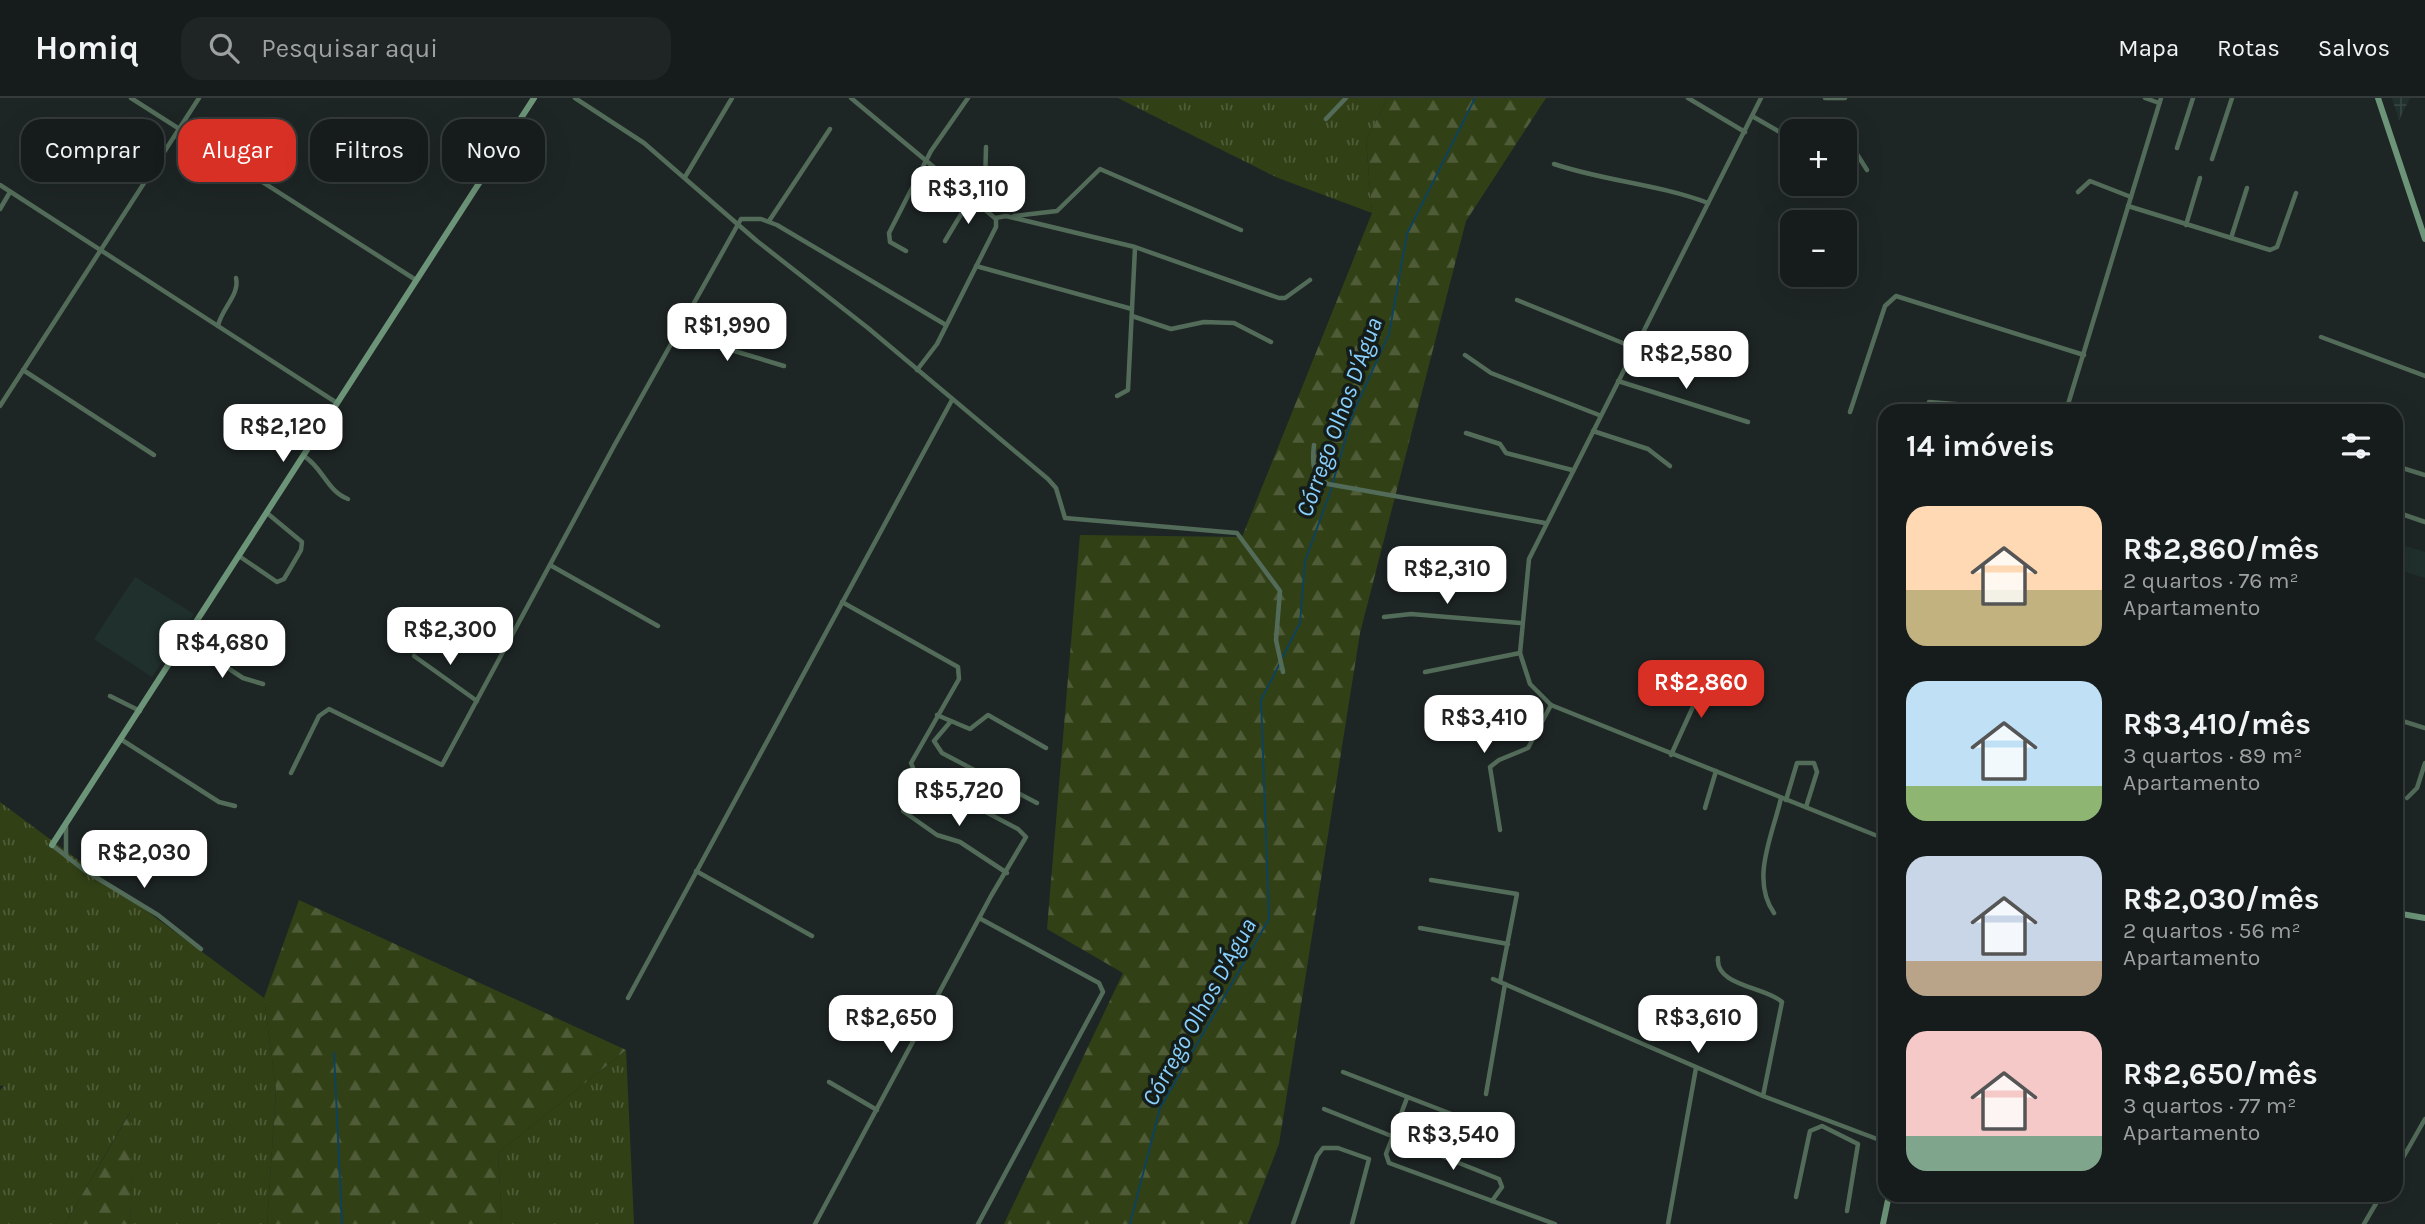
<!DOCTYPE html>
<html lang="pt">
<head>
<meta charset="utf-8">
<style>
	body { margin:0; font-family:Karla,sans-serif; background:#1f2525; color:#f1f3f6; height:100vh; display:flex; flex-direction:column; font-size:26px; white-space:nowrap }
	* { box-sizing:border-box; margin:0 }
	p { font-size:23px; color:#9ea1a3 }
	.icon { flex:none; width:38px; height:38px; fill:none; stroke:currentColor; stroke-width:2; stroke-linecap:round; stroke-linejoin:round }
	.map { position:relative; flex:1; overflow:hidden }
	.panel { position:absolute; left:1878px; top:306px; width:525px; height:798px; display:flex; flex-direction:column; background:#161c1c; border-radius:21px; box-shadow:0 7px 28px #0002,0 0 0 2px #353a3b }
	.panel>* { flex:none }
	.banner { position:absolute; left:21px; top:21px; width:665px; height:63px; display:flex; gap:14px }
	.fabs { position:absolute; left:1780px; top:21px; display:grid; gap:14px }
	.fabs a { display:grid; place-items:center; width:77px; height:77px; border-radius:14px; background:#161c1c; box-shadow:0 7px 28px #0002,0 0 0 2px #353a3b; font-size:35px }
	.price { position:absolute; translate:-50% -60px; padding:0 16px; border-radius:14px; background:#fff; color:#222; font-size:23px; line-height:46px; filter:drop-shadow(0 2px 4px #0008) }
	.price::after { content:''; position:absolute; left:50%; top:42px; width:21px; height:16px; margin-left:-10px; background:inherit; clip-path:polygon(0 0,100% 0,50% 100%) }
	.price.on { background:#d93025; color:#fff }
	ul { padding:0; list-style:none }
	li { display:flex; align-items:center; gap:21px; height:175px; padding:0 28px }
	li span { display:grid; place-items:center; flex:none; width:196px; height:140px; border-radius:21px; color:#555 }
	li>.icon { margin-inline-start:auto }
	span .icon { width:84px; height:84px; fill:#fffc; stroke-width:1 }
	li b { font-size:30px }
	h2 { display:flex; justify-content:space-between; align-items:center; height:84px; padding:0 28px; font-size:30px }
	.pill { padding:0 24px; border-radius:21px; background:#161c1c; box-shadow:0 7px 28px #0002,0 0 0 2px #353a3b; font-size:24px; line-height:63px }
	.pill.on { background:#d93025; color:#fff }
	header { display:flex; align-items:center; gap:42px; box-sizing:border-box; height:98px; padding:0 35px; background:#161c1c; border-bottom:2px solid #353a3b }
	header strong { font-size:33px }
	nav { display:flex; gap:38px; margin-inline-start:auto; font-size:24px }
	.search { width:490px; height:63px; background:#1f2525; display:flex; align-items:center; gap:18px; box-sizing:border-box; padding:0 24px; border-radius:21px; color:#9ea1a3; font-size:26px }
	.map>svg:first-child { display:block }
	.built { fill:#20302d }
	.industrial { fill:url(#industrial-grid) }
	.grass { fill:url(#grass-tufts) }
	.forest { fill:url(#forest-firs) }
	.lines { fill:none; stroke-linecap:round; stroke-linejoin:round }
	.stream { stroke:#0d425e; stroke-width:2 }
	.street { stroke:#536c5a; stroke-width:4.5 }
	.secondary { stroke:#6c9478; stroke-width:6 }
	.labels { text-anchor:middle; stroke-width:7; stroke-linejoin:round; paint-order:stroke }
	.water-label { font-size:24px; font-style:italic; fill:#89d0fd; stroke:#151d1b }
</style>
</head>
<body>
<header>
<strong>Homiq</strong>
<div class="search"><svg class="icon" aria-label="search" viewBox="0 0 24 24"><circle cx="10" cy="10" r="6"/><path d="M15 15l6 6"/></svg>Pesquisar aqui</div>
<nav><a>Mapa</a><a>Rotas</a><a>Salvos</a></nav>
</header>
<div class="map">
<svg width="2425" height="1126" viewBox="0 0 2425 1126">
	<defs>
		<pattern id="industrial-grid" width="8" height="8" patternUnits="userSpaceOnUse" patternTransform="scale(1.75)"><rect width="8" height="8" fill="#20302d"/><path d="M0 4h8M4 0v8" fill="none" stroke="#364441"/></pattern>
		<pattern id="grass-tufts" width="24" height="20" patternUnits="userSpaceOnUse" patternTransform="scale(1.75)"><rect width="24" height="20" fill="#324016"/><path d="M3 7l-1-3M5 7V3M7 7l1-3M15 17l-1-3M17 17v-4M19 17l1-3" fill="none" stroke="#505c38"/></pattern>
		<pattern id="forest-firs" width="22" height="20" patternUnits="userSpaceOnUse" patternTransform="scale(1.75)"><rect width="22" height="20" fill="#324016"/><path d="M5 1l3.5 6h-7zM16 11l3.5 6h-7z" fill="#505c38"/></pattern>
	</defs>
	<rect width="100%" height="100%" fill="#1e2625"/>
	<g class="built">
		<polygon points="2396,445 2425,454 2425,480 2396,471"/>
		<polygon points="135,479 194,516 152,579 94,541"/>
	</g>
	<polygon class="industrial" points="2392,0 2410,0 2399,22"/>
	<g class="grass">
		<polygon points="1118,0 1388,0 1366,42 1372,115 1278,80"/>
		<polygon points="0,704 264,900 276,991 267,1126 129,1126 132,1110 130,1014 65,1126 0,1126 0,992 5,987 0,988"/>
		<polygon points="626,952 634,1126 502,1126 498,1055"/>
	</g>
	<g class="forest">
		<polygon points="1388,0 1546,0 1466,123 1360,535 1279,1046 1248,1126 1004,1126 1123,875 1047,831 1080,437 1242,439 1372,115 1366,42"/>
		<polygon points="299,802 626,952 498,1055 502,1126 267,1126 276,991 264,900"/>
		<polygon points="131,1013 132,1110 129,1126 65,1126"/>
	</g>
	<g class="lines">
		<g class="stream">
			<polyline points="1333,384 1353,315 1389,236 1407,136 1475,0"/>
			<polyline points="1282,560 1300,525 1305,463 1332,389"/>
			<polyline points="334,955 342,1126"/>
			<polyline points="1130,1126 1160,1010 1269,821 1261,602 1280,565"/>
		</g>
		<g class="street">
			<polyline points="131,0 416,182"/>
			<polyline points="575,0 644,45 757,143 868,230 1048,381 1056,390 1065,420 1237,435 1280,493 1276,542 1283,574"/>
			<polyline points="851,0 996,121 996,129 937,246 917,272"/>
			<polyline points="1688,0 1745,34"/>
			<polyline points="1761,0 1529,461 1520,555 1530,586 1551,607 1885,741"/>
			<polyline points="1825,0 1845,0"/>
			<polyline points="2145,0 2159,5"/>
			<polyline points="1752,18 1792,41"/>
			<polyline points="1326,21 1346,0"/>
			<polyline points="1844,48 1855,53 1867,72"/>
			<polyline points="2177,50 2193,0"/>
			<polyline points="2212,61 2232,0"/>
			<path d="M1554,66C1604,83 1658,86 1708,105"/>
			<polyline points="685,79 732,0"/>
			<polyline points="0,87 337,305"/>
			<polyline points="2078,94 2090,83 2131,99"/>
			<polyline points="2128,108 2270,152 2277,149 2296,95"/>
			<polyline points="0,111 10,94"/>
			<polyline points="1014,118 1057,113 1100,71 1241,132"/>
			<polyline points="995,120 1006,118 1135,149 1279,200 1285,200 1310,182"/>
			<polyline points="769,123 830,31"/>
			<polyline points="2186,127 2200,80"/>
			<polyline points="2231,140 2247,90"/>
			<polyline points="945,143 966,108 985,86 986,49"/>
			<polyline points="906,153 890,144 889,135 931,53 968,0"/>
			<polyline points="976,168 1132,211 1135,150"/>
			<polyline points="1517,202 1635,250"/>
			<polyline points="1132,218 1171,231 1204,224 1234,225 1271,244"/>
			<path d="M218,228C221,211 240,197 236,180"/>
			<polyline points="680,228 721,249 784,268"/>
			<polyline points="2321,239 2425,278"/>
			<polyline points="1465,257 1491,275 1599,317"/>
			<polyline points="23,272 154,357"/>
			<polyline points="1618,283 1748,324"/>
			<polyline points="1117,298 1128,292 1132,211"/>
			<polyline points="1929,304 1981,308 1994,313"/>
			<polyline points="0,308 199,0"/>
			<polyline points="2066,313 2161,0"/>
			<polyline points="1850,314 1885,208 1896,198 2084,257"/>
			<polyline points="1593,333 1648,351 1670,368"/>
			<polyline points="1466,335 1500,346 1506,355 1572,372"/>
			<path d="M1314,347C1312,364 1312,378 1328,386L1545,425"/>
			<path d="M304,358C323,370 327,393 348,401"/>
			<polyline points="2396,368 2425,377"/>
			<polyline points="2396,414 2425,424"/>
			<polyline points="239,458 277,484 284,481 301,452 302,444 267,415"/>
			<polyline points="550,467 658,528"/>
			<polyline points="1384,519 1411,516 1520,525"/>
			<polyline points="185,542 243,580 263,586"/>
			<polyline points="414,558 477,603"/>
			<polyline points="1425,574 1520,555"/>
			<polyline points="110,598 140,613"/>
			<polyline points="937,617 951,623"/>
			<polyline points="2396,621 2425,630"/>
			<polyline points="122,642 219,704 235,708"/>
			<polyline points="1671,657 1707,578"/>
			<polyline points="291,675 319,618 329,611 442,667 614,348 741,121 761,121 777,127 946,227"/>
			<polyline points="2407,700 2417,690 2425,665"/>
			<polyline points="1786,702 1797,665 1814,665 1817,674 1806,709"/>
			<polyline points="1037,705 942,655 934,643 951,623 970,631 988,617 1046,650"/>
			<polyline points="1705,710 1716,673"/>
			<polyline points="903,713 937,737 960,744 1007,775"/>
			<polyline points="1500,732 1490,669 1499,662 1528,650 1551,607"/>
			<polyline points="52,747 84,772 158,817 201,851"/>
			<polyline points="66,758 66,728"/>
			<polyline points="696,773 812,838"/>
			<polyline points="1431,782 1517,796 1500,884"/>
			<path d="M1774,815C1750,781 1773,736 1781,700"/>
			<polyline points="1420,830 1508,846"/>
			<path d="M1718,860C1715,888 1766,889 1782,904L1763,998"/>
			<polyline points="1493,881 1763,998 1885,1044"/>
			<polyline points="628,900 952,302"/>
			<polyline points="1343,974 1498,1034"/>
			<polyline points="829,984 877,1012"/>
			<polyline points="1486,996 1505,886"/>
			<polyline points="1407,1000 1386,1056 1389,1065 1555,1126"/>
			<polyline points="1324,1011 1499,1081 1502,1089 1492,1103"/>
			<polyline points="2396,1072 2425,1021"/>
			<polyline points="1796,1099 1810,1033 1822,1028 1858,1046 1847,1113"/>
			<polyline points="815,1126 991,798 1026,739 1018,731 916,677 911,665 959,581 958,569 842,504"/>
			<polyline points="978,1126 1103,894 1099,885 981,821"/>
			<polyline points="1293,1126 1317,1058 1323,1050 1338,1050 1369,1061 1352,1126"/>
			<polyline points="1668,1126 1696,970"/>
			<polyline points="2364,1126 2381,1097"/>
		</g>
		<g class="secondary">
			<polyline points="2378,0 2425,141"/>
			<polyline points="52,747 534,0"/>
			<polyline points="2396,815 2425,820"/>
			<polyline points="1883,1126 1889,1097"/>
		</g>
	</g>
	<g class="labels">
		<g class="water-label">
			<text transform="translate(1339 319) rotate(-70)" y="8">Córrego Olhos D'Água</text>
			<text transform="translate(1199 914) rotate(-61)" y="8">Córrego Olhos D'Água</text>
		</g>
	</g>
</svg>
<div class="fabs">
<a>+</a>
<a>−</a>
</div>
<b class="price" style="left:968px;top:128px">R$3,110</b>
<b class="price" style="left:727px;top:265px">R$1,990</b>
<b class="price" style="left:1686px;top:293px">R$2,580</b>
<b class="price" style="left:283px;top:366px">R$2,120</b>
<b class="price" style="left:1447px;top:508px">R$2,310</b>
<b class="price" style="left:450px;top:569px">R$2,300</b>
<b class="price" style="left:222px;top:582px">R$4,680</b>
<b class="price on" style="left:1701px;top:622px">R$2,860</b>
<b class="price" style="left:1484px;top:657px">R$3,410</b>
<b class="price" style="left:959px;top:730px">R$5,720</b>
<b class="price" style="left:144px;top:792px">R$2,030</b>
<b class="price" style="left:891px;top:957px">R$2,650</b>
<b class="price" style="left:1698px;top:957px">R$3,610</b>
<b class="price" style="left:1453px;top:1074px">R$3,540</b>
<div class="banner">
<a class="pill">Comprar</a>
<a class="pill on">Alugar</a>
<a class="pill">Filtros</a>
<a class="pill">Novo</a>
</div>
<section class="panel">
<h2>14 imóveis<svg class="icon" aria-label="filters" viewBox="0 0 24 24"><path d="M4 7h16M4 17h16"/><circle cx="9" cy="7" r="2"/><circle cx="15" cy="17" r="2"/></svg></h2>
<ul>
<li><span style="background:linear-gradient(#ffd9b3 60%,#c2b280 0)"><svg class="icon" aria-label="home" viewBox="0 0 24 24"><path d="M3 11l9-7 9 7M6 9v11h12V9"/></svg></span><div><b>R$2,860/mês</b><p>2 quartos · 76 m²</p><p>Apartamento</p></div></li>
<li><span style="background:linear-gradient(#bfe0f5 75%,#8fb573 0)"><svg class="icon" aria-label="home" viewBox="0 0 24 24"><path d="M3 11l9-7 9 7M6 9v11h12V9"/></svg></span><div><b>R$3,410/mês</b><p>3 quartos · 89 m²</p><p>Apartamento</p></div></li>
<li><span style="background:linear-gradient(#c9d6e8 75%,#b9a48a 0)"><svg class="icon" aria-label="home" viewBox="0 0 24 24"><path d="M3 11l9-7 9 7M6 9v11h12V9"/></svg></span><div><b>R$2,030/mês</b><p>2 quartos · 56 m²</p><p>Apartamento</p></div></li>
<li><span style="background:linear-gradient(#f6c9c9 75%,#7fa58c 0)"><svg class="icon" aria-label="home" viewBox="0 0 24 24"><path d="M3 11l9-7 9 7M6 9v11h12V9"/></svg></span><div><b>R$2,650/mês</b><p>3 quartos · 77 m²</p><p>Apartamento</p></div></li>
</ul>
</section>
</div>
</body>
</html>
